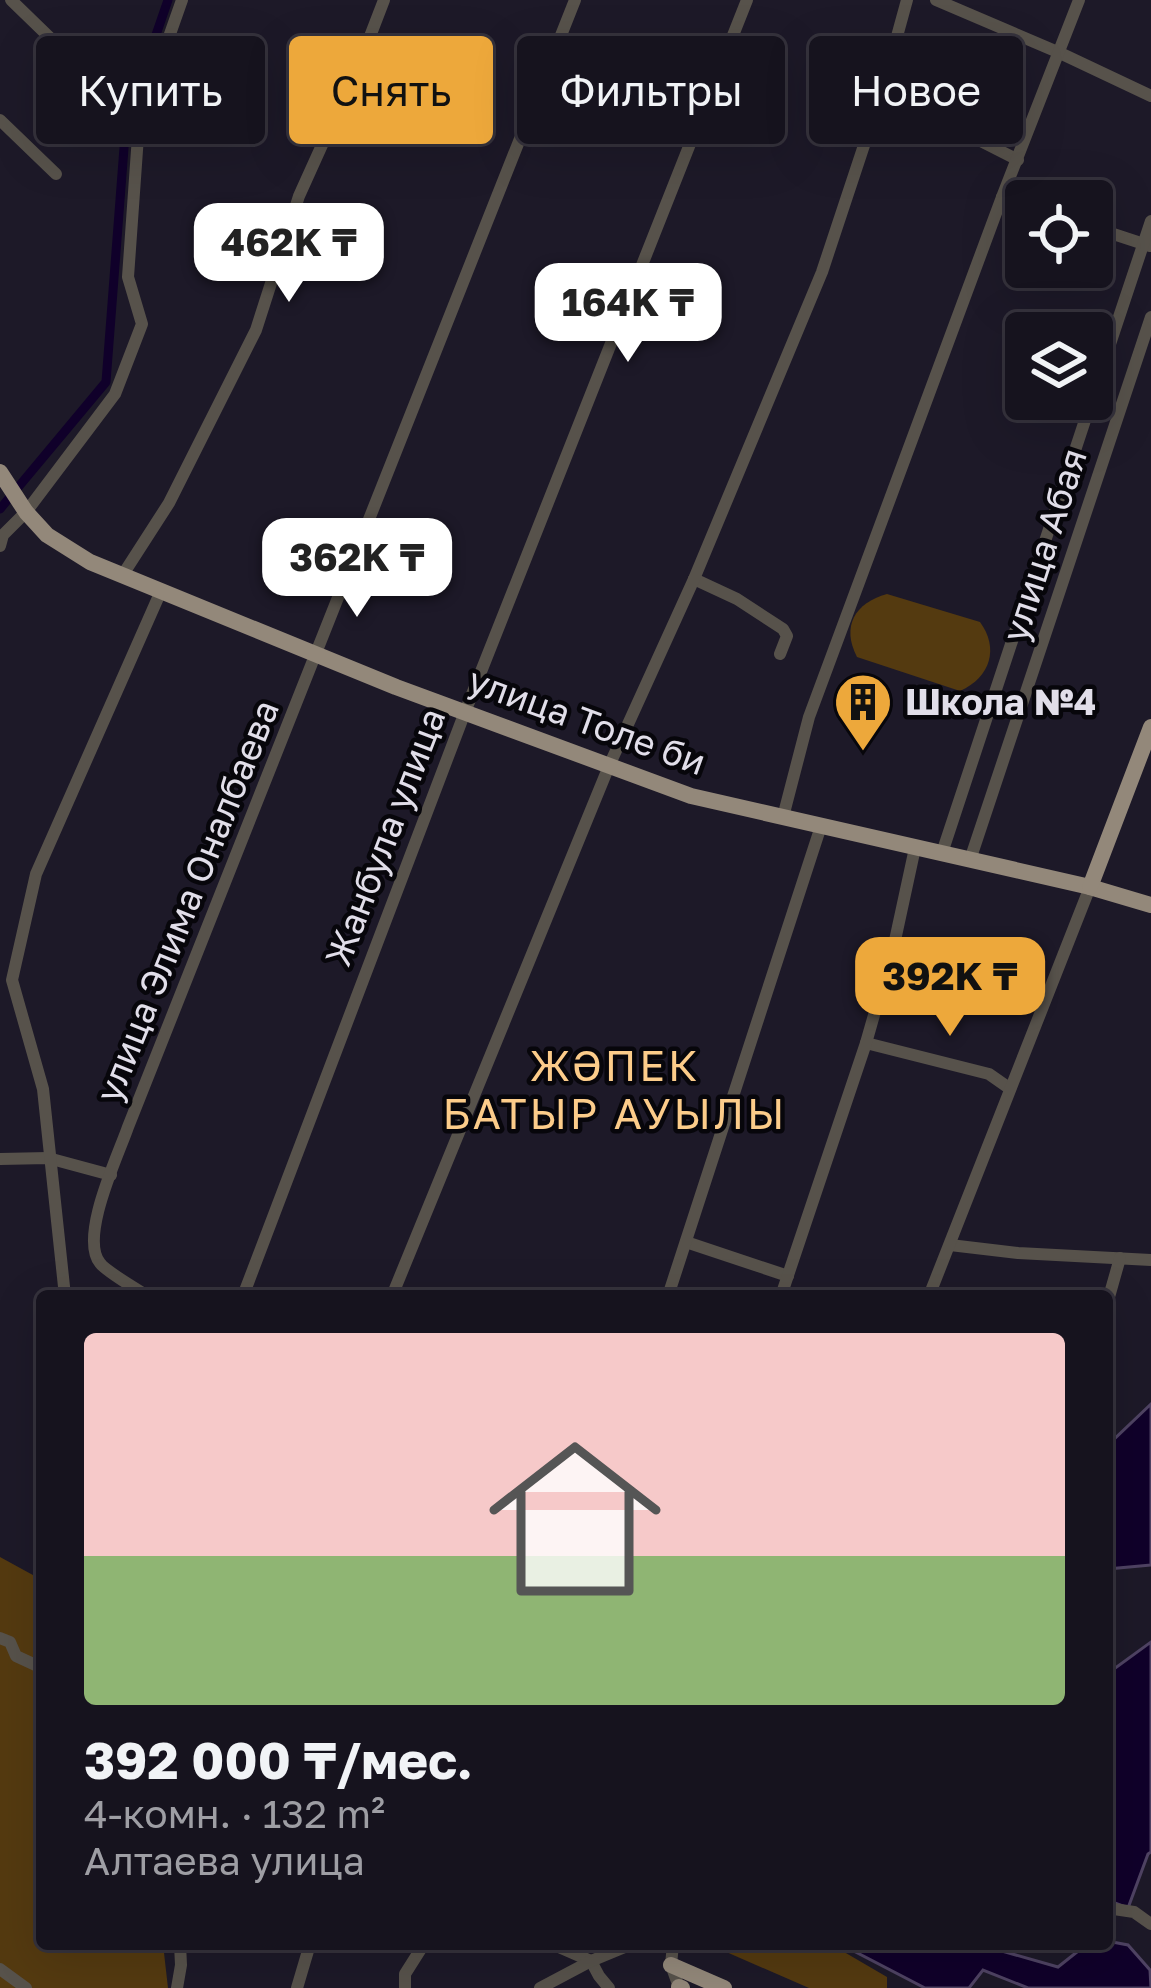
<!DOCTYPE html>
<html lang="ru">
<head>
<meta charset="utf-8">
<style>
	body { margin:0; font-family:"Golos Text",sans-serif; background:#1f1c27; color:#f1f3f6; height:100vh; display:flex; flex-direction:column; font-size:45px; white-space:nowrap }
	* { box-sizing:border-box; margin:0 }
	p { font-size:39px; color:#9e9ea4 }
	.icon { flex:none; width:66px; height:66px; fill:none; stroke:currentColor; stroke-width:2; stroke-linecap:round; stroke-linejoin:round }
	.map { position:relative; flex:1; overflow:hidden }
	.drawer { position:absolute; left:36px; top:1290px; width:1077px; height:660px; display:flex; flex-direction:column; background:#16131e; border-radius:12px; box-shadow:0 12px 48px #0002,0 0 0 3px #35323c }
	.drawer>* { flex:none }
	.banner { position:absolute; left:36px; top:36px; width:1080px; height:108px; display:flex; gap:24px }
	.tools { position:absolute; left:1005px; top:180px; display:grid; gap:24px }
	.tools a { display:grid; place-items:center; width:108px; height:108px; border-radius:12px; background:#16131e; box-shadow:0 12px 48px #0002,0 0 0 3px #35323c; font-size:60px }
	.price { position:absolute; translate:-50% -102px; padding:0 27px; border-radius:24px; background:#fff; color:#222; font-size:39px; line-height:78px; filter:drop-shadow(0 3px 6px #0008) }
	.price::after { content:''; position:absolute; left:50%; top:72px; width:36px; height:27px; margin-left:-18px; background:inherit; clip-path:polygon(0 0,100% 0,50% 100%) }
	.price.selected { background:#eda83b; color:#111 }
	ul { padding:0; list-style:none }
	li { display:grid; align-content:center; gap:24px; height:636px; padding:0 48px }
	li+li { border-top:3px solid #35323c }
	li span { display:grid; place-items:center; height:372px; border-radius:12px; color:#555 }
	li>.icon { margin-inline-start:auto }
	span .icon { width:216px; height:216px; fill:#fffc; stroke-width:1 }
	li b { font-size:51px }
	.tag { padding:0 42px; border-radius:12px; background:#16131e; box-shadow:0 12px 48px #0002,0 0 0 3px #35323c; font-size:42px; line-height:108px }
	.tag.selected { background:#eda83b; color:#111 }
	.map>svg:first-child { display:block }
	.green { fill:#543a10 }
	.water { fill:#10002a; stroke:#4f4363; stroke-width:3 }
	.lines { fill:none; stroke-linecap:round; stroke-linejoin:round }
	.canal { stroke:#10002a; stroke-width:9 }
	.minor { stroke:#57524b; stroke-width:12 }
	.major { stroke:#93887a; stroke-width:16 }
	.labels { text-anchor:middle; stroke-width:9; stroke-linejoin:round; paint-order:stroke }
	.street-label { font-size:36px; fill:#e1dee9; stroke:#07060b }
	.poi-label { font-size:36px; font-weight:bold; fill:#e1dee9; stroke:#07060b; text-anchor:start }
	.quarter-label { font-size:42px; letter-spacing:3px; fill:#fccc8a; stroke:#07060b }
</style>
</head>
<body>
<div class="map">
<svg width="1151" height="1988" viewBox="0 0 1151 1988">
	<rect width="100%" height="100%" fill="#1d1928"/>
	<g class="green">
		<path d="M887,594L980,622C999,648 991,677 960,691L857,657C841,626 855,603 887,594Z"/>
		<polygon points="0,1557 42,1580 42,1944 163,1944 168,1988 0,1988"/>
		<polygon points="708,1944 839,1944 839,1949 887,1977 887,1988 809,1988"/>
	</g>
	<g class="water">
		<polygon points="1151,1404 1151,1565 1107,1569 1107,1446"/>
		<polygon points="1151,1642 1151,1852 1148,1854 1128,1908 1107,1900 1107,1804 1113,1799 1107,1766 1107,1674"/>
		<polygon points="1107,1941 1128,1945 1150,1970 1151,1988 1028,1988 983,1970 969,1988 925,1988 850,1949 852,1944 954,1944 962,1950 988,1947 1058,1967 1087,1944 1107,1944"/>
	</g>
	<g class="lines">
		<polyline class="canal" points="0,509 106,382 126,122 168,0"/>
		<g class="minor">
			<polyline points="11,0 78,65"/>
			<polyline points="936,0 1060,53 1151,96"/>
			<polyline points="882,91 1018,160"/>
			<polyline points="0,120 56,174"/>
			<polyline points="1002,197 1026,205"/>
			<polyline points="1092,227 1150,246"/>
			<polyline points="1092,398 1151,221"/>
			<polyline points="0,546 3,535 26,512 115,394 142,324 128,277 139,122 182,0"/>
			<polyline points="122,576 169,503 256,330 299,196 364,52 384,0"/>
			<polyline points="694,579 737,599 783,629 787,636 780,654"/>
			<polyline points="783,817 809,717 1002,197 1079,0"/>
			<polyline points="942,853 1092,399"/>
			<polyline points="970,860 1151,317"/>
			<polyline points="866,1043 989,1074 1009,1088"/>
			<polyline points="0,1159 48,1158 111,1175"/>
			<polyline points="686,1242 788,1276"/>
			<polyline points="950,1245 1018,1253 1151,1260"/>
			<polyline points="65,1296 43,1089 12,980 36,874 161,591"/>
			<path d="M147,1296C137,1289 105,1271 100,1263C79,1237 118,1156 128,1127L575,0"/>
			<polyline points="243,1296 465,712 747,0"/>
			<polyline points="392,1296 609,766 694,579 822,272 882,91 907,0"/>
			<polyline points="668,1296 821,826"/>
			<polyline points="781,1296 866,1043 894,945 915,848"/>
			<polyline points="929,1296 1090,887"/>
			<polyline points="1107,1304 1120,1258"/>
			<polyline points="0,1638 10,1642 16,1656 42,1668"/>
			<polyline points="1107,1908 1134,1912 1151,1924"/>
			<polyline points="552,1944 591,1961 599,1976 609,1988"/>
			<polyline points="673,1944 671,1965 679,1987"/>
			<polyline points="0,1969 26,1988"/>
			<polyline points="177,1988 181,1965 180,1944"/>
			<polyline points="297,1988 310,1944"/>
			<polyline points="405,1988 405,1974 424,1944"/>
			<polyline points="540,1988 591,1961 632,1944"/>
		</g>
		<g class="major">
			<polyline points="0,472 26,512 47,535 90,562 396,687 691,796 1090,887 1151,905"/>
			<polyline points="1090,887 1151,727"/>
			<polyline points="671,1965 724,1988"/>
			<polyline points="679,1987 682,1988"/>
		</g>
	</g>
	<defs>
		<symbol id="building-pin" viewBox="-11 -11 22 30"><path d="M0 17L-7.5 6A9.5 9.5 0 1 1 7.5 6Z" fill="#eda83b" stroke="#07060b"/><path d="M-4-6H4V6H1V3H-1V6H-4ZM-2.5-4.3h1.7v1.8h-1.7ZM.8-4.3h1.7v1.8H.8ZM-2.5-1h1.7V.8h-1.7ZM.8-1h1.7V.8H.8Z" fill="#111"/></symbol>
	</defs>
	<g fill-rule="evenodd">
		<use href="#building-pin" x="830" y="669" width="66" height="90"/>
	</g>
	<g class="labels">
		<g class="street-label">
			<text transform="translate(1044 545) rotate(-72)" y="13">улица Абая</text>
			<text transform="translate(587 721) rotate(20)" y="13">улица Толе би</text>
			<text transform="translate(385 837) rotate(-69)" y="13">Жанбула улица</text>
			<text transform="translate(187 901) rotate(-68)" y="13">улица Элима Оналбаева</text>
		</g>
		<g class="poi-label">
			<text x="905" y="715">Школа №4</text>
		</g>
		<g class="quarter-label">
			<text x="615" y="1081">ЖӘПЕК<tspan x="615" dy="48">БАТЫР АУЫЛЫ</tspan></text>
		</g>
	</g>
</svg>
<div class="tools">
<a><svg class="icon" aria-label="locate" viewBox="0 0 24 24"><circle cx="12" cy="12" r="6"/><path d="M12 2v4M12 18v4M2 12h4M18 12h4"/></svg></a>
<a><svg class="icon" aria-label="layers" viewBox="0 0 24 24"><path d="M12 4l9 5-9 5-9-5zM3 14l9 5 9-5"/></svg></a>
</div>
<b class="price" style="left:289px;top:305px">462K ₸</b>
<b class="price" style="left:628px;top:365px">164K ₸</b>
<b class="price" style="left:357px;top:620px">362K ₸</b>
<b class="price selected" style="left:950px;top:1039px">392K ₸</b>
<div class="banner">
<a class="tag">Купить</a>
<a class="tag selected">Снять</a>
<a class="tag">Фильтры</a>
<a class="tag">Новое</a>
</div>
<section class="drawer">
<ul>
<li><span style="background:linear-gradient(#f6c9c9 60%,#8fb573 0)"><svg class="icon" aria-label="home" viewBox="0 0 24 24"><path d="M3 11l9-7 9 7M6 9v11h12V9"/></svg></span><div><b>392 000 ₸/мес.</b><p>4-комн. · 132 m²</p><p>Алтаева улица</p></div></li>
</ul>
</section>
</div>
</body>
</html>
